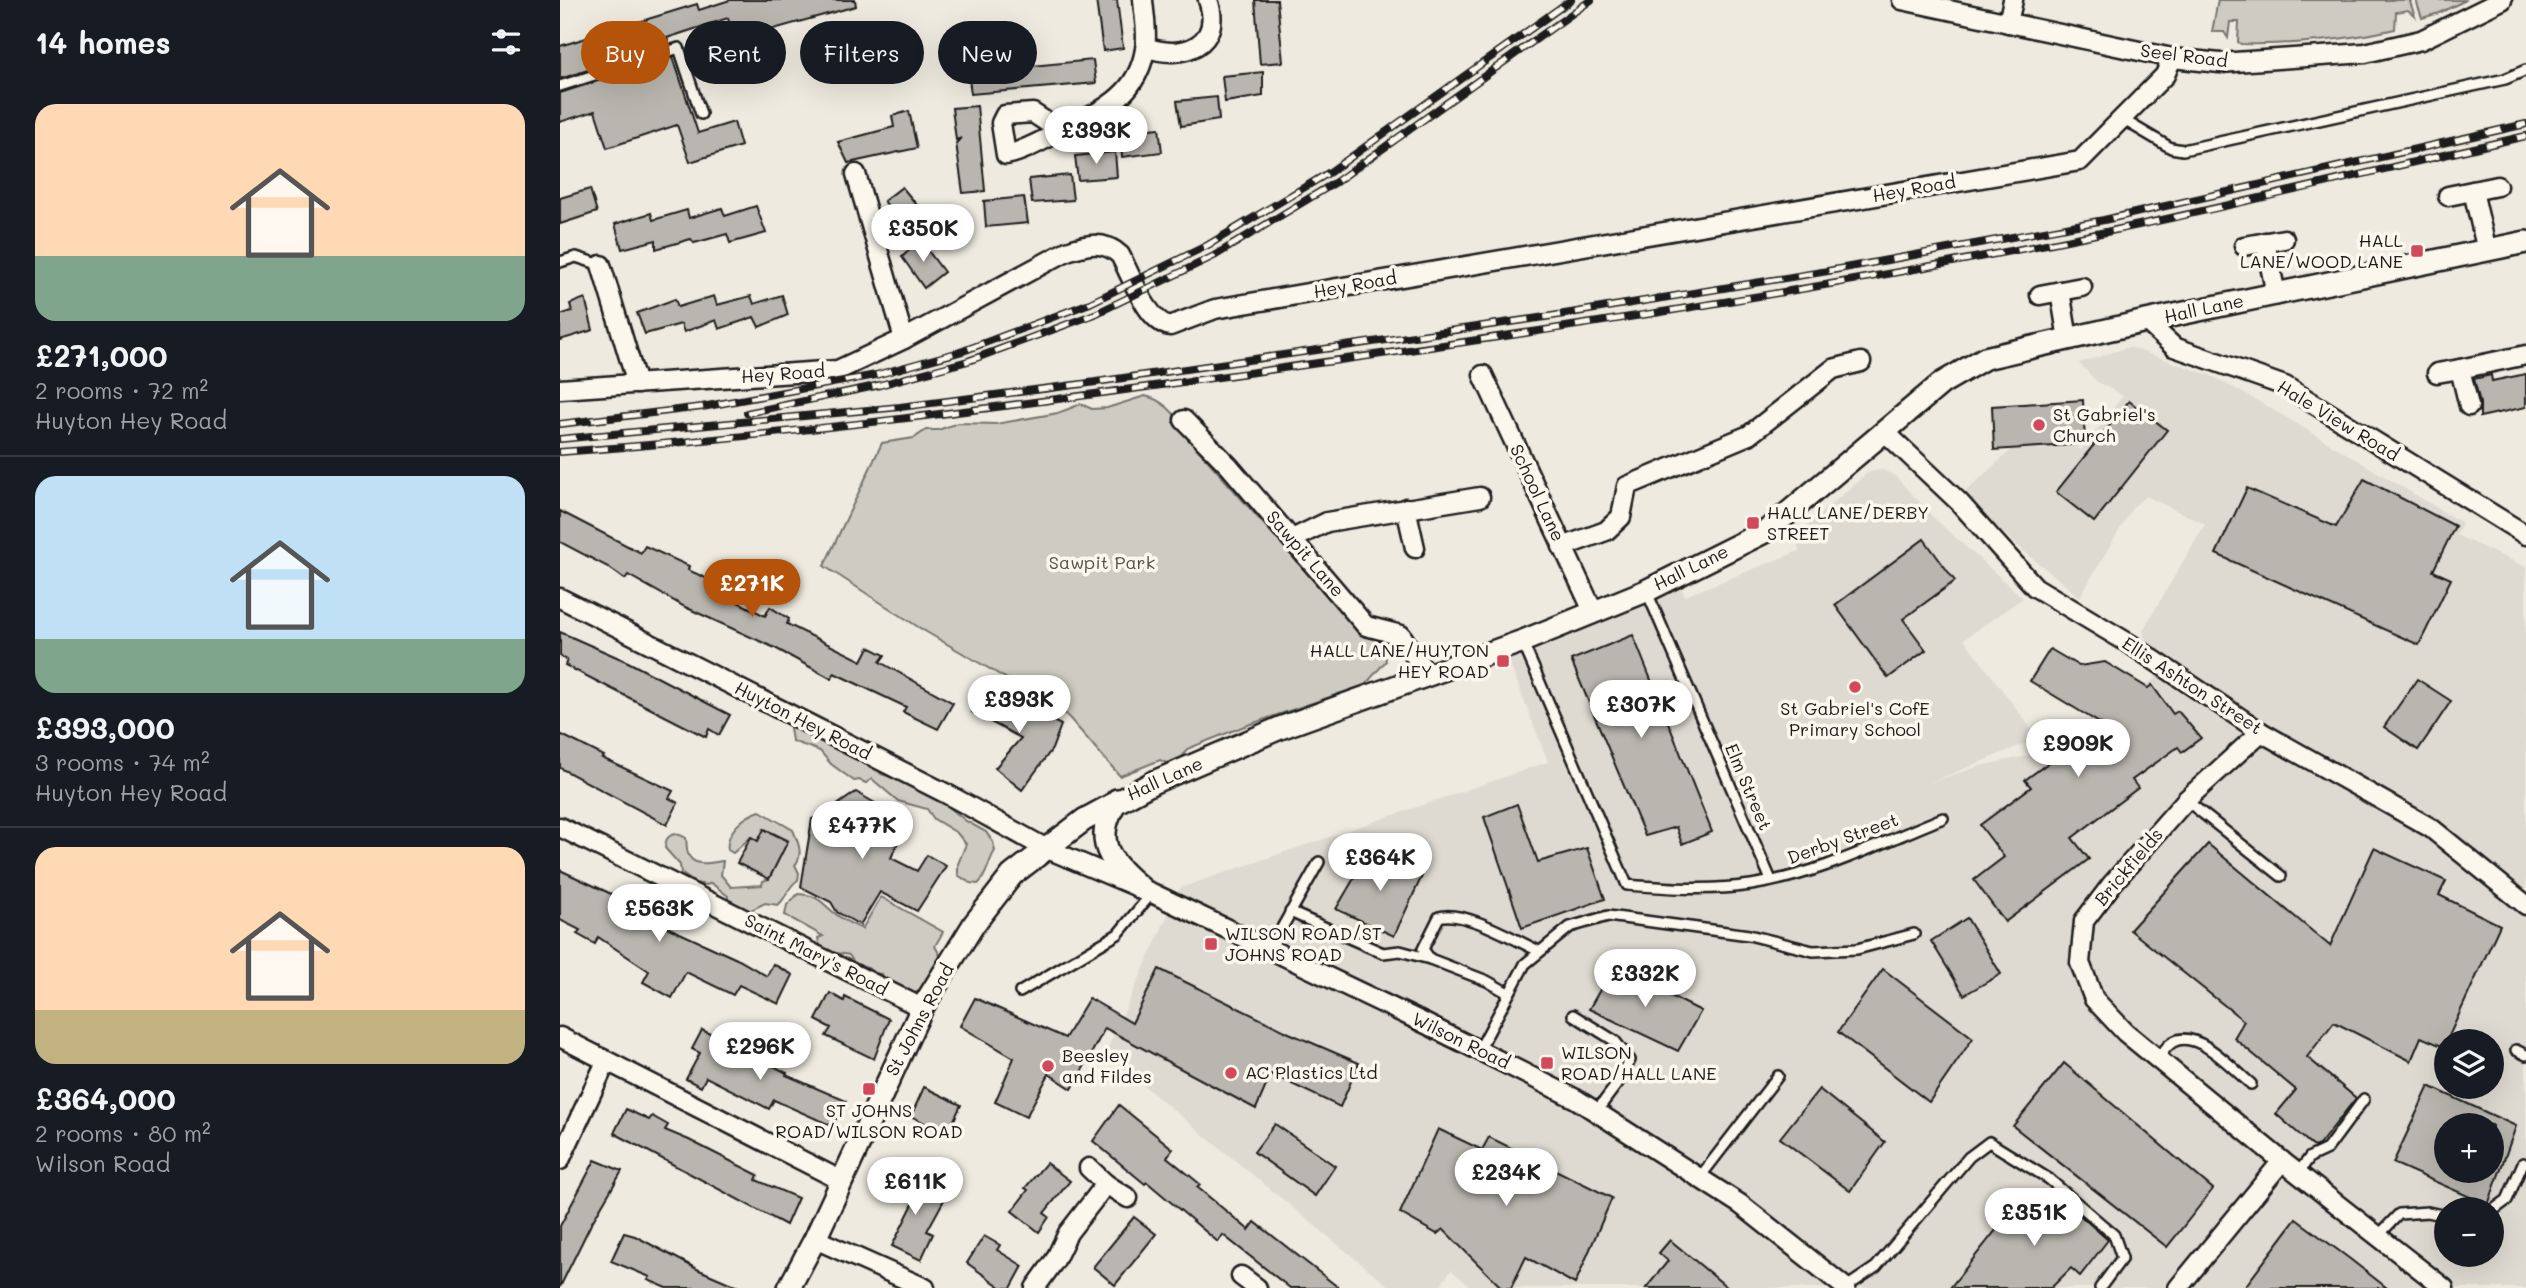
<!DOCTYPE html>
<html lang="en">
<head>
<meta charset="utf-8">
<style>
	body { margin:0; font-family:Mali,sans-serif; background:#242831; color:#f1f3f6; height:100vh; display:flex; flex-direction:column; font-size:26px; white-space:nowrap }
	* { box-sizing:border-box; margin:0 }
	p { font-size:23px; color:#9ea1a6 }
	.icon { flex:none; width:38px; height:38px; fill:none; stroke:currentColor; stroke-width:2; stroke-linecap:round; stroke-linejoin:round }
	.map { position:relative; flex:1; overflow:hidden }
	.panel { display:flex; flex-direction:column; background:#171b24; width:560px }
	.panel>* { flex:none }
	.guide { position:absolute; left:21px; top:21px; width:665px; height:63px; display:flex; gap:14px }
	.fabs { position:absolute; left:1874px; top:1029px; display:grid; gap:14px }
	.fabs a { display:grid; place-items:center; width:70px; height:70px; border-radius:50%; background:#171b24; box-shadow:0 7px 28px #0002; font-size:35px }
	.price { position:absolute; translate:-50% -60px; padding:0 16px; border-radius:24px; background:#fff; color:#222; font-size:23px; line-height:46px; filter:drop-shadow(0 2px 4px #0008) }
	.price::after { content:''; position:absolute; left:50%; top:42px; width:21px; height:16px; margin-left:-10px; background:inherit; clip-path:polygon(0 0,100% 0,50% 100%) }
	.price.current { background:#b45309; color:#fff }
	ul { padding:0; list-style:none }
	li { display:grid; align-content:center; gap:14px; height:371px; padding:0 35px }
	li+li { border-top:2px solid #363941 }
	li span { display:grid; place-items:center; height:217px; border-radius:21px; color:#555 }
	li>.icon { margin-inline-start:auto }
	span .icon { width:126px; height:126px; fill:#fffc; stroke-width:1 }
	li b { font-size:30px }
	h2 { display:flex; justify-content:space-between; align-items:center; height:84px; padding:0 35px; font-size:30px }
	.pill { padding:0 24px; border-radius:32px; background:#171b24; box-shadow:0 7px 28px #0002; font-size:24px; line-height:63px }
	.pill.current { background:#b45309; color:#fff }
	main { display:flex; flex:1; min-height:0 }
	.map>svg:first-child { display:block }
	.built { fill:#dedad1; fill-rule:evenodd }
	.green { fill:#ceccc2; stroke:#75746f; stroke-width:2 }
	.building { fill:#b9b6af; stroke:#1c1c1c; stroke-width:2; fill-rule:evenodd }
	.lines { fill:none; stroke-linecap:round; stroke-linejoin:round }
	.service-casing { stroke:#1c1c1c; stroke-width:14 }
	.minor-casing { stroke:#1c1c1c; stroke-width:23 }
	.tertiary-casing { stroke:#1c1c1c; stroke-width:26 }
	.service { stroke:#fbf7ec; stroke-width:9 }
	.minor { stroke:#fbf7ec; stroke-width:18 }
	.tertiary { stroke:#fbf7ec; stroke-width:21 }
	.rail-casing { stroke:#1c1c1c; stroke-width:8 }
	.rail { stroke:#fbf7ec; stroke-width:5; stroke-dasharray:16; stroke-linecap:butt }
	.poi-dot { fill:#d1495b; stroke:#fbf7ec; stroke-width:2.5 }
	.labels { text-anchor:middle; stroke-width:7; stroke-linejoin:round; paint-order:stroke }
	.street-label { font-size:18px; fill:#1c1c1c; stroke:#fbf7ec }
	.poi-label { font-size:18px; fill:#1c1c1c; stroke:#fbf7ec; text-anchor:start }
	.park-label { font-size:18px; fill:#51514e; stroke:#fbf7ec }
</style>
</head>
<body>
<main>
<section class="panel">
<h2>14 homes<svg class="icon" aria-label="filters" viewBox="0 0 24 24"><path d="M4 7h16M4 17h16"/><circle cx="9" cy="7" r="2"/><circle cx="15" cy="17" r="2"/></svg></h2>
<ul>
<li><span style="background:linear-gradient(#ffd9b3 70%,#7fa58c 0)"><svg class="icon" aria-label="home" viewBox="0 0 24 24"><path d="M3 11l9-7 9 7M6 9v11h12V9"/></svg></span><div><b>£271,000</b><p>2 rooms · 72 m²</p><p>Huyton Hey Road</p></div></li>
<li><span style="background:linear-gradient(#bfe0f5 75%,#7fa58c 0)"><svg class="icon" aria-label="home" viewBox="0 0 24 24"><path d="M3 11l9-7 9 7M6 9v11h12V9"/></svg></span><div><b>£393,000</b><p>3 rooms · 74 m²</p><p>Huyton Hey Road</p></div></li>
<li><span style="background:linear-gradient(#ffd9b3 75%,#c2b280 0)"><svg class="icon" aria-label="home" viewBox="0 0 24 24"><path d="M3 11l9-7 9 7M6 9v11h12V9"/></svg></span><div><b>£364,000</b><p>2 rooms · 80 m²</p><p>Wilson Road</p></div></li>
</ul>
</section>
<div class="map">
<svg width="1966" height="1288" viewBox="0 0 1966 1288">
	<rect width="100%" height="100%" fill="#eeeadf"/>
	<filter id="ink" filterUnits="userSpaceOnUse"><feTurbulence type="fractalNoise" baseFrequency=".0143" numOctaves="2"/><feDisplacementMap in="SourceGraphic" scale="14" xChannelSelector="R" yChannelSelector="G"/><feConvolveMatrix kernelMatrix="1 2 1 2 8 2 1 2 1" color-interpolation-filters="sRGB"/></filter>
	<g filter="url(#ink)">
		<path class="built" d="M1569,347L1652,376L1712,409L1902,523L1896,535L1966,567V1288H912L891,1270L879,1288H831L545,1054L620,888L988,762L948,659L1122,589L1125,596L1239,551L1236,535L1306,474L1313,471L1323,470L1335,476L1376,520L1463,598L1404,639L1476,735L1474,740L1369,783L1420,766L1490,751L1596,678L1583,630L1645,524L1586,496L1573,507L1520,597L1454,543L1403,494L1453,448L1512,444L1521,450L1563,396L1536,381L1519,363ZM1886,1041H1932V1087H1886ZM1886,1125H1932V1171H1886ZM1886,1209H1932V1255H1886Z"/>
		<g class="green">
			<path d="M1658,0H1852L1850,2L1855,16L1848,10L1836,12L1835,29C1788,40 1729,45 1681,44L1678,42L1679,22H1670L1668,38L1664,32H1652Z"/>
			<polygon points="1856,0 1906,0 1879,13 1862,18"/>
			<path d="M585,396C608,400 621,424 637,441L634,445L788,620L822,640L826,661L805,685L682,727L627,749L618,763L611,765L600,760L560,776L505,713L363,630L264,566L322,443L354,438L366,430H378L398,423L436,424L498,413L521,404L532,409L547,408Z"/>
			<path d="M239,726L311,761L321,774L343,781L379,799L406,821L426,832L433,842L435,851C428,861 427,877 418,884L410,883L398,875V864L406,844L397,833L374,819L367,809L338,801L312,779L306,783L299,780L294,781L271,764L260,751L232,741L230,728Z"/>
			<path d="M200,811L233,830C238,842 244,854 235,865L239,873L238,880C227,887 227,898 218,905L205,903L187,912L168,903V896L151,883L147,885L135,883L121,873L120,865L105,848C105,834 115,831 126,838C127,843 126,851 129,856C136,868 153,862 163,861L161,875L171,887L202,885L203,881L209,879L228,840L205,829L198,841L191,837L173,853L168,850C165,832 184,816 200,811Z"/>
			<path d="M238,894C260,895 261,903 277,915C284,921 294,925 302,929L321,897L383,932L375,946L381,957C377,972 368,988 353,994L325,979L322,974L313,973L308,968L297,967L289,955C278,952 259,954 258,938L263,936L225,915L227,905Z"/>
		</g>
		<g class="building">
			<polygon points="170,0 295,0 296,6 174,40 168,18 107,38 109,44 0,79 0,46 137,4 139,10"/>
			<polygon points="536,0 557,0 563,48 543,51"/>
			<polygon points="695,0 717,0 723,62 700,64"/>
			<polygon points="113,57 138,133 174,122 181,146 130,162 117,125 47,148 35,111 0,122 0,93"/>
			<polygon points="533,60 536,83 411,94 408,72"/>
			<polygon points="703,72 703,96 665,102 662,76"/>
			<polygon points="657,97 659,120 621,126 617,101"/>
			<polygon points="417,106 425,191 403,193 396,143 402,138 396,140 392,108"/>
			<polygon points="349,111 357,148 288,163 278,142 334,127 332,116"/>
			<polygon points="599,128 602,152 562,157 560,132"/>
			<polygon points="555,152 557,177 518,180 515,156"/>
			<polygon points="510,175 513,200 472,203 469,179"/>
			<polygon points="342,187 366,216 349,232 324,201"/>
			<polygon points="30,189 37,212 0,224 0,198"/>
			<polygon points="464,197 468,223 426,227 424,201"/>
			<polygon points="196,206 206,233 170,243 167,234 134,243 131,239 96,249 96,240 62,249 55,224 91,213 93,220 127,210 129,218 162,208 165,216"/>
			<polygon points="360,240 384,272 364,288 342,257"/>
			<polygon points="222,295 228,315 199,327 194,317 159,329 156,320 124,332 121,324 85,334 77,313 115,299 118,307 154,296 157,305 191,296 194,304"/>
			<polygon points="25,298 33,330 0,340 0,315 12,311 10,304"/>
			<polygon points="1966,374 1966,407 1920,417 1920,403 1914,379 1931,375 1932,381"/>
			<polygon points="1523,400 1525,444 1434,450 1432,406"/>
			<polygon points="1569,401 1607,430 1534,522 1496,492"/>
			<polygon points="1804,479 1895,526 1873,571 1891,579 1859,645 1656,554 1687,488 1776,527"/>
			<polygon points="0,511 81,553 85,546 129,566 128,570 161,585 162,582 184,591 178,602 205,616 210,607 229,619 227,624 302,661 309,647 325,655 320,662 393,703 378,729 343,712 346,707 274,673 272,679 215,648 125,607 68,575 65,579 48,567 0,542"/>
			<polygon points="1364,539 1395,581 1343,619 1366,650 1328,678 1275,605"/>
			<polygon points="0,632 68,662 170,715 159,735 149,729 146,737 5,665 7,660 0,656"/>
			<polygon points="1073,635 1152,832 1122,844 1116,827 1085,836 1011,660"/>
			<polygon points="1490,649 1519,666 1545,662 1588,688 1592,685 1613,714 1618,711 1641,738 1622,752 1618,747 1572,780 1578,788 1512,838 1529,859 1445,922 1414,880 1444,857 1420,825 1471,787 1465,780 1541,724 1470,681"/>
			<polygon points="1857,679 1891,701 1858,750 1824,727"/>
			<polygon points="426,686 501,725 492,749 462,790 435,768 461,738 412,712"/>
			<polygon points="0,734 44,756 42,758 113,791 109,798 118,803 107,825 0,768"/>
			<polygon points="296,792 327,810 316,830 344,828 331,858 357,871 367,855 386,866 357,911 320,892 300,925 277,912 271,902 241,887 252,819 270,810"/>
			<polygon points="957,804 978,862 1027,848 1045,899 962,928 924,817"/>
			<polygon points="204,829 228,841 209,879 177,863 191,837 198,841"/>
			<polygon points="1648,844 1770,946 1814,848 1886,881 1879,895 1940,925 1884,1047 1861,1037 1851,1061 1774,1022 1747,1057 1796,1098 1759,1145 1754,1147 1716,1114 1736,1090 1674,1038 1684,1021 1570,930"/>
			<polygon points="810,851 862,876 834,936 776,909"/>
			<polygon points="0,870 60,898 101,922 100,924 179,960 207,976 213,964 233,975 219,1004 179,985 173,995 126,972 112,998 83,982 89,971 38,937 35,944 17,934 20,930 0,920"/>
			<polygon points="1407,918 1441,974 1404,995 1371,941"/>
			<polygon points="1053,967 1141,1011 1118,1051 1029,1009"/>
			<polygon points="599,969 729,1033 799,1063 780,1107 711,1074 696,1109 545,1028 512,1089 489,1074 466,1117 435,1102 454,1058 400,1026 415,998 505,1038 529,998 572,1023"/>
			<polygon points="1323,969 1413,1038 1369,1102 1278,1032"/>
			<polygon points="270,993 284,1001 285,997 329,1019 314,1059 266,1036 271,1028 256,1020"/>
			<polygon points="142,1030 163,1040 159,1048 203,1068 206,1062 227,1073 226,1075 286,1101 272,1126 214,1100 209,1109 146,1077 141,1087 126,1079 140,1053 132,1049"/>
			<polygon points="1504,1063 1653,1189 1607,1247 1453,1126"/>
			<path d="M1869,1086L1956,1126L1928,1205L1833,1163ZM1886,1125H1932V1171H1886Z"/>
			<polygon points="364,1087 401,1105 387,1135 351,1116"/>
			<polygon points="1259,1089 1325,1142 1290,1191 1220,1138"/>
			<polygon points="559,1105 613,1149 607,1157 640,1184 637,1187 689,1230 695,1222 779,1288 730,1288 663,1235 658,1242 587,1182 585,1184 533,1141"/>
			<polygon points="66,1109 89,1120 92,1116 108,1125 105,1130 129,1140 198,1175 196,1180 238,1198 226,1225 54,1133"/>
			<polygon points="715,1124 775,1166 755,1196 694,1152"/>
			<polygon points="878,1129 922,1150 929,1137 1052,1198 1015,1284 966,1257 951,1288 942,1288 883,1229 877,1234 840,1213"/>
			<polygon points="35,1160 62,1171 31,1224 0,1287 0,1226"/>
			<polygon points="486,1163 510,1181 484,1213 489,1217 479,1232 452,1211 468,1190 465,1188"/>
			<polygon points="330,1173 384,1200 367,1231 373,1234 361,1260 332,1246 354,1202 324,1184"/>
			<polygon points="1467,1191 1492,1206 1498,1196 1548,1240 1520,1276 1511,1268 1491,1288 1390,1288"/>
			<polygon points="574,1217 596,1234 555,1285 533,1267"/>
			<polygon points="1736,1219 1790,1259 1827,1288 1684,1288"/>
			<polygon points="64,1233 75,1236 137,1269 181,1288 107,1288 88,1280 90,1277 51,1261"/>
			<polygon points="424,1236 440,1245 437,1250 463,1266 451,1288 442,1288 407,1263"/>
			<polygon points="1110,1240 1168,1288 1086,1288 1108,1261 1099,1253"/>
		</g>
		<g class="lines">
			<defs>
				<g id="service">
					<polyline points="0,86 119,48 141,114"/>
					<polyline points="1562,119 1611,148 1623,150 1945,79 1966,70"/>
					<polyline points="0,262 16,257 41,265"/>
					<polyline points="1087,592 1211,880"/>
					<path d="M963,643L1067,885C1109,888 1149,891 1191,885C1258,875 1321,843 1383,818"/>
					<polyline points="1626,800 1721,876"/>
					<polyline points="730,912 823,953 840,951 870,959"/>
					<polyline points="710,949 759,862"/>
					<polyline points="460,992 558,934 592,893"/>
					<path d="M948,993L927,981L870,959L863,949L879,917C903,909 955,940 979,951"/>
					<polyline points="1013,1015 1055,1041 1070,1060 1060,1080 1036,1112"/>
					<polyline points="919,1050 965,964 1010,927 1048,916 1189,935 1253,951 1297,949 1354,934"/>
					<polyline points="1956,1050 1966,1055"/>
					<path d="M1598,1059C1602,1053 1606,1046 1613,1042C1637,1028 1673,1069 1691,1084"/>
					<polyline points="1738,1173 1750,1157 1767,1149 1804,1099"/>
					<polyline points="1140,1177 1218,1076"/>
					<polyline points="1932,1211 1947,1200 1963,1163"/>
					<polyline points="1818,1236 1839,1214 1868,1212 1886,1216"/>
					<polyline points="1285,1288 1316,1267 1409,1157 1429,1142 1489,1179 1554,1235 1562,1258 1540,1288"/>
				</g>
				<g id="minor">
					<polyline points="1342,0 1612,58 1660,63 1805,53 1861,40 1942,0"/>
					<polyline points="1448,23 1453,0"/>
					<path d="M586,47C622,61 664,45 648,0"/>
					<path d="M500,131L473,113L445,115L441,123L446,155C466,151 486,138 505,129C543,110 578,95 585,49C588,34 584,15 583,0"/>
					<polyline points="296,174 344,339"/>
					<polyline points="1913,191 1927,251"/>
					<polyline points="1888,196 1937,186"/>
					<polyline points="1705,242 1716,294"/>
					<polyline points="1684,246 1724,239"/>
					<polyline points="41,265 77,384"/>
					<polyline points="1500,291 1508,339"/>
					<polyline points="1480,295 1522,287"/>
					<polyline points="1586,321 1614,347 1725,386 1966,535"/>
					<polyline points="1877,373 1900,369"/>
					<polyline points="923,375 1033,611"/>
					<path d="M0,389L278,370L344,339L507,251C527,244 544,240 560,255C571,275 587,322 610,326L655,309L1520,161L1605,75L1612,58"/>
					<polyline points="1909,406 1900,369 1966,355"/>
					<polyline points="624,420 669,466 806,626 841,635 868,676"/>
					<polyline points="1325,432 1399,502 1475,587 1570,644 1701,732 1871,828 1966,905"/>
					<polyline points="846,508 855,548"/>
					<polyline points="732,539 767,522 920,497"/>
					<polyline points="1002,547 1046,531 1061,517 1067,486 1189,435 1273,369 1301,362"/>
					<polyline points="0,598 387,794 485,848 592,893 864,1023 1016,1099 1180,1204 1286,1288"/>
					<polyline points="1701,732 1626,800 1552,884 1524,921 1520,963 1534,999 1565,1032 1722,1161 1884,1288"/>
					<polyline points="0,827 362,1008"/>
					<polyline points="0,1037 282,1181"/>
					<polyline points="0,1160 46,1062"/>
					<polyline points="529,1168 546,1184"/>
					<polyline points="255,1239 365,1288"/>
					<polyline points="681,1276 697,1288"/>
					<polyline points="475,1288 495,1260 508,1233 546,1184 568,1198"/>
					<polyline points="1618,1288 1722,1161"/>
				</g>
				<g id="tertiary">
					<path d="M557,800C531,842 550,862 582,889"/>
					<polyline points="229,1288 255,1239 362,1008 414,924 452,875 524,820 594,782 720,728 963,641 1086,591 1208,530 1382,383 1425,358 1586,321 1966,242"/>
				</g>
			</defs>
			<use href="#service" class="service-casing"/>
			<use href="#minor" class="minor-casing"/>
			<use href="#tertiary" class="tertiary-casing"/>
			<use href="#service" class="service"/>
			<use href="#minor" class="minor"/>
			<use href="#tertiary" class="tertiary"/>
			<defs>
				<g id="rail">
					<polyline points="187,413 320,385 408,361 535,314 654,256 776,182 1031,0"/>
					<polyline points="0,424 142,407 316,375 403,351 530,303 648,245 770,172 1011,0"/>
					<polyline points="0,439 340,407 522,384 992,316 1268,271 1544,220 1966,124"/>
					<path d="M0,452C223,436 445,407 666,376C960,335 1255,292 1546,232C1686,203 1826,168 1966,136"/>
				</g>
			</defs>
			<use href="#rail" class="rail-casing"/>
			<use href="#rail" class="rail"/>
		</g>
	</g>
	<g class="poi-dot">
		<rect x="1850" y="244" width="14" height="14" rx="3.5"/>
		<circle cx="1479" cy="425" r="7"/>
		<rect x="1186" y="516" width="14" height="14" rx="3.5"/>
		<rect x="936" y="654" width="14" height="14" rx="3.5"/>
		<circle cx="1295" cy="687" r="7"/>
		<rect x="644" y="937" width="14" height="14" rx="3.5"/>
		<rect x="980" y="1056" width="14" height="14" rx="3.5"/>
		<circle cx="488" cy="1066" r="7"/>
		<circle cx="671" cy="1073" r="7"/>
		<rect x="302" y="1082" width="14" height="14" rx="3.5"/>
	</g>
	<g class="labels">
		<g class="street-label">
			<text transform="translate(1624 56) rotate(7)" y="6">Seel Road</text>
			<text transform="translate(1354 189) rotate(-10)" y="6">Hey Road</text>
			<text transform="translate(795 285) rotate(-10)" y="6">Hey Road</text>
			<text transform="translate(1644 309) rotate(-12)" y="6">Hall Lane</text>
			<text transform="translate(223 374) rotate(-4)" y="6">Hey Road</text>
			<text transform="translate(1778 421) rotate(31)" y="6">Hale View Road</text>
			<text transform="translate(977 493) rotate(65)" y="6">School Lane</text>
			<text transform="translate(745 554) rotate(49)" y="6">Sawpit Lane</text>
			<text transform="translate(1131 568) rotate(-26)" y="6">Hall Lane</text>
			<text transform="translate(1632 686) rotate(33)" y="6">Ellis Ashton Street</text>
			<text transform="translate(243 721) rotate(27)" y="6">Huyton Hey Road</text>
			<text transform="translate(605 779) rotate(-24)" y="6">Hall Lane</text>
			<text transform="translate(1188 787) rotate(67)" y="6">Elm Street</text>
			<text transform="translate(1283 839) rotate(-20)" y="6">Derby Street</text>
			<text transform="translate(1569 867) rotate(-50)" y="6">Brickfields</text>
			<text transform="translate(256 955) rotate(27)" y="6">Saint Mary's Road</text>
			<text transform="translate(360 1020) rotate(-62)" y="6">St Johns Road</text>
			<text transform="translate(901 1041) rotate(26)" y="6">Wilson Road</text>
		</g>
		<g class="poi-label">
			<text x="1843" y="247" text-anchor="end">HALL<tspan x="1843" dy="21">LANE/WOOD LANE</tspan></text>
			<text x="1493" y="421">St Gabriel's<tspan x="1493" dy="21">Church</tspan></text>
			<text x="1207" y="519">HALL LANE/DERBY<tspan x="1207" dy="21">STREET</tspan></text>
			<text x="929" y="657" text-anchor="end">HALL LANE/HUYTON<tspan x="929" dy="21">HEY ROAD</tspan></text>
			<text x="1295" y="715" text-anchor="middle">St Gabriel's CofE<tspan x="1295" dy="21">Primary School</tspan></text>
			<text x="665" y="940">WILSON ROAD/ST<tspan x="665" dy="21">JOHNS ROAD</tspan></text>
			<text x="1001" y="1059">WILSON<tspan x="1001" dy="21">ROAD/HALL LANE</tspan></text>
			<text x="502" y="1062">Beesley<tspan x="502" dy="21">and Fildes</tspan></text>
			<text x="685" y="1079">AC Plastics Ltd</text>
			<text x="309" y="1117" text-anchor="middle">ST JOHNS<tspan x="309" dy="21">ROAD/WILSON ROAD</tspan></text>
		</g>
		<g class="park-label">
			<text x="542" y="569">Sawpit Park</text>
		</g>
	</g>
</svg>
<div class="fabs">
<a><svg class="icon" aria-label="layers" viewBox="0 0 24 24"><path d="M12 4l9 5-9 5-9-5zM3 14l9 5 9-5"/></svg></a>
<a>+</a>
<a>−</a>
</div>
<b class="price" style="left:536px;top:166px">£393K</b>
<b class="price" style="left:363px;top:264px">£350K</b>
<b class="price current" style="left:192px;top:619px">£271K</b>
<b class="price" style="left:459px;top:735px">£393K</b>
<b class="price" style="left:1081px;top:740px">£307K</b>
<b class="price" style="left:1518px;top:779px">£909K</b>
<b class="price" style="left:302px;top:861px">£477K</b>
<b class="price" style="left:820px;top:893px">£364K</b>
<b class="price" style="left:99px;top:944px">£563K</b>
<b class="price" style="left:1085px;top:1009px">£332K</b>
<b class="price" style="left:200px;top:1082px">£296K</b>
<b class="price" style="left:946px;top:1208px">£234K</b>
<b class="price" style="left:355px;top:1217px">£611K</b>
<b class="price" style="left:1474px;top:1248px">£351K</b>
<div class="guide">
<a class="pill current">Buy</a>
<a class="pill">Rent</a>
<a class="pill">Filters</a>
<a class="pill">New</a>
</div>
</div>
</main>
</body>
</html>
